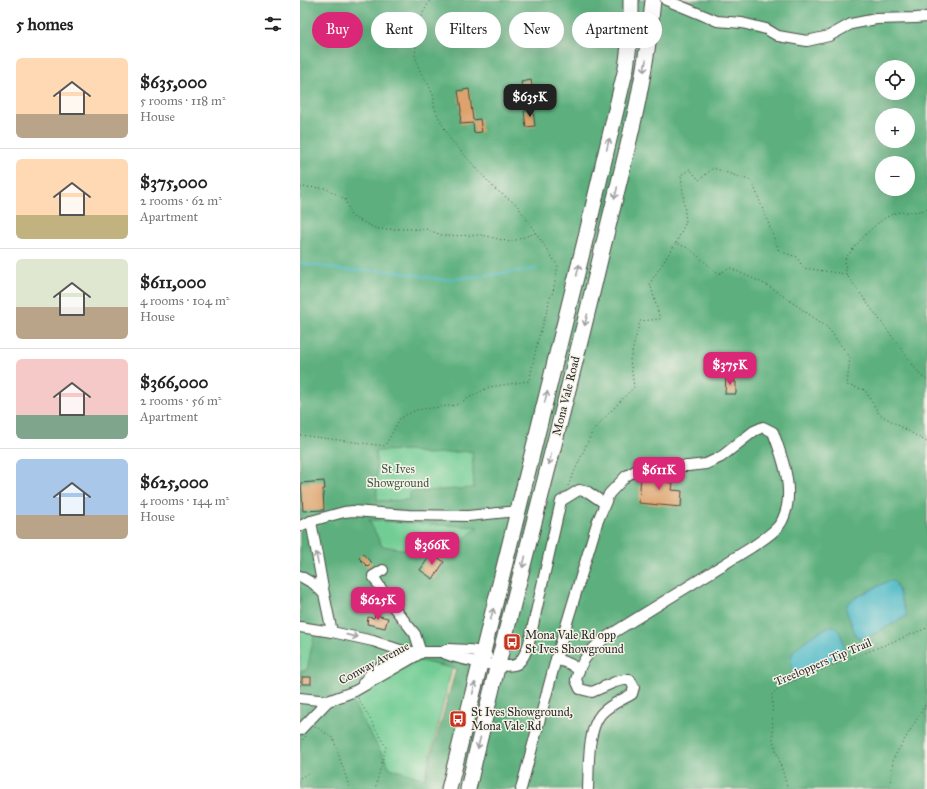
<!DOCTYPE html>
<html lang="en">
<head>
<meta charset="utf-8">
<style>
	body { margin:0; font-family:"IM FELL Great Primer",serif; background:#f2f2f2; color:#222; height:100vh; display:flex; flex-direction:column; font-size:15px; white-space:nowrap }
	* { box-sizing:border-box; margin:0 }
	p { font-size:13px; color:#767676 }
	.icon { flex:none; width:22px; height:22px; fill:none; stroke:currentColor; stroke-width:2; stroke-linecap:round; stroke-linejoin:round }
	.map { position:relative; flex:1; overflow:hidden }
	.drawer { display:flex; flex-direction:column; background:#fff; width:300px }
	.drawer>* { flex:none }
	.banner { position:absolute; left:12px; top:12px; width:380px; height:36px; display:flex; gap:8px }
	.buttons { position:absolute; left:575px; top:60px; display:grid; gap:8px }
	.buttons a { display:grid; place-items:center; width:40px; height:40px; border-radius:50%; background:#fff; box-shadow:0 4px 16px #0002; font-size:20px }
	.price { position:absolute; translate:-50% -34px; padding:0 9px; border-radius:8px; background:#db2777; color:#fff; font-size:13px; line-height:26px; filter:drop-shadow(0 1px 2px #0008) }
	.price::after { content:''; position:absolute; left:50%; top:24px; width:12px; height:9px; margin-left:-6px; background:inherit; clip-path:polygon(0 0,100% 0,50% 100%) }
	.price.current { background:#222; color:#fff }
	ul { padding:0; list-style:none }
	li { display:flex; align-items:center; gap:12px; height:100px; padding:0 16px }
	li+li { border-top:1px solid #e0e0e0 }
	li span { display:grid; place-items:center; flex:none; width:112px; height:80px; border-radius:6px; color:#555 }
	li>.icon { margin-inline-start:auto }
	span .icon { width:48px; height:48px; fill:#fffc; stroke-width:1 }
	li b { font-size:17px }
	h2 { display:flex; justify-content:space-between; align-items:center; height:48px; padding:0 16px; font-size:17px }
	.pill { padding:0 14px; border-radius:18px; background:#fff; box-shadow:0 4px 16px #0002; font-size:14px; line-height:36px }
	.pill.current { background:#db2777; color:#fff }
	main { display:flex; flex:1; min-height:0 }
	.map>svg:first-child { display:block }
	.green { fill:#72cd94; stroke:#4e7c60 }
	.forest { fill:#5db07e; stroke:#446e54; fill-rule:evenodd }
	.water { fill:#4dbac7; stroke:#3c7279 }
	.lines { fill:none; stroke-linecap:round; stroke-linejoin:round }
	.stream { stroke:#4dbac7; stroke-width:2 }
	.building { fill:#dea26c }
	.minor-casing { stroke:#484641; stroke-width:12 }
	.highway-casing { stroke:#484641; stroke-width:17 }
	.path { stroke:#484641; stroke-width:1; stroke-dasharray:1 3; stroke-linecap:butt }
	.minor { stroke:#fff; stroke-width:10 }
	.highway { stroke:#fff; stroke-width:15 }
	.oneway { stroke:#a0a0a0 }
	.labels { text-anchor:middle; stroke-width:3; stroke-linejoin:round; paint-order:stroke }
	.street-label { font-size:12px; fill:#2b2b2b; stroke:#f7f3e8 }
	.park-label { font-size:12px; fill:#405c4a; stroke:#f7f3e8 }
	.poi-label { font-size:12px; fill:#2b2b2b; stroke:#f7f3e8; text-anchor:start }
</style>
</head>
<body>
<main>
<section class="drawer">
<h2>5 homes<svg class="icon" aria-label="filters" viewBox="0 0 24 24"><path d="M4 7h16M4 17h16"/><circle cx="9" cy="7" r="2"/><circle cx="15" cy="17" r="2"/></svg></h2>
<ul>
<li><span style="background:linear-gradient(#ffd9b3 70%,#b9a48a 0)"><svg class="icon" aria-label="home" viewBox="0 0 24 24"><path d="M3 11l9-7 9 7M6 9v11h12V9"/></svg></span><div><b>$635,000</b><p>5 rooms · 118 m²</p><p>House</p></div></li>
<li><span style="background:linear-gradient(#ffd9b3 70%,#c2b280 0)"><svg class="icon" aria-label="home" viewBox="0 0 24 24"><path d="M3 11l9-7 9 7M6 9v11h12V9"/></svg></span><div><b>$375,000</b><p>2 rooms · 62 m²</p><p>Apartment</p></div></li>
<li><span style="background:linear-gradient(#dfe7d0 60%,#b9a48a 0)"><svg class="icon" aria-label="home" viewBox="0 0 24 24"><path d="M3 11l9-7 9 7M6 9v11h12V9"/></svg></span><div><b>$611,000</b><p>4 rooms · 104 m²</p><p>House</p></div></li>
<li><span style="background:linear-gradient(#f6c9c9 70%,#7fa58c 0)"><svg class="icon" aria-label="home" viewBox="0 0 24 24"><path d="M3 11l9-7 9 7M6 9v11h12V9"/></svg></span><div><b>$366,000</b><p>2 rooms · 56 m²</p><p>Apartment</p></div></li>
<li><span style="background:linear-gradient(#a9c7e8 70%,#b9a48a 0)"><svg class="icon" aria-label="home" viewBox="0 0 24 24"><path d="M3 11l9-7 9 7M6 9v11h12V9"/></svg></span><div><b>$625,000</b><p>4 rooms · 144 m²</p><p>House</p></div></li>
</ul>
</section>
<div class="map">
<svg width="627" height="789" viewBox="0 0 627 789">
	<rect width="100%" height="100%" fill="#f7f3e8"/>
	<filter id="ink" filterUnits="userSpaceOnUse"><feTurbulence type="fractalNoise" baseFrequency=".025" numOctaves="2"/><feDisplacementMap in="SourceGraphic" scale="8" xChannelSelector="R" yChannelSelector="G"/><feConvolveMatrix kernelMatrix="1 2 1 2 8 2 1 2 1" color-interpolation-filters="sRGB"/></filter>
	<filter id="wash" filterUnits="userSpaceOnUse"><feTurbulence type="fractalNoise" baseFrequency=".012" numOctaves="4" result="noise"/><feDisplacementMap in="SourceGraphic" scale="16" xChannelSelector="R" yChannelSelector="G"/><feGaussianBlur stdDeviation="0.9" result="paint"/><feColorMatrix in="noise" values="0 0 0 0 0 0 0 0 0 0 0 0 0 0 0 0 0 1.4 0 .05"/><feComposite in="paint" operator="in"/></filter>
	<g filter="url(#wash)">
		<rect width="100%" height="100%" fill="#eedebd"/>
		<polygon class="green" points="0,387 207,448 122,789 0,789"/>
		<path class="forest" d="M0,0H627V789H0V671L7,670L15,632L0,629ZM582,67H608V93H582ZM582,115H608V141H582ZM582,163H608V189H582ZM109,450L127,454L172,451L174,488L110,492V500L77,501L76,451ZM69,520L178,527L144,556L82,546ZM116,660L156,669L125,779L90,768L50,698Z"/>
		<g class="water">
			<polygon points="588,581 593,581 596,584 607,616 566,638 560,639 556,636 546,610 547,604 555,598"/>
			<path d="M530,626H534C543,634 545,644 542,656L497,672L492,668C492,665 490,661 491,658C492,646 520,631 530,626Z"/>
		</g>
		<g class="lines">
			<g class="stream">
				<polyline points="626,262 627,263"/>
				<polyline points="0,263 44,270 92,271 145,280 237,269"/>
			</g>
		</g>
		<g id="blocks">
			<g class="building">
				<polygon points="231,80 233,91 224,93 221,82"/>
				<polygon points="169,89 173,120 180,119 182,132 174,133 173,123 160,124 161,110 158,91"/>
				<polygon points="233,110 235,126 226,127 224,111"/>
				<polygon points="426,376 435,377 434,382 436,382 436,394 425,394"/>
				<polygon points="346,472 368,473 367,482 373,483 372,490 382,491 381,507 339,503 341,475"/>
				<polygon points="24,481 25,489 23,489 24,510 3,511 1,483"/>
				<polygon points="132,553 144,562 133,579 120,570"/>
				<polygon points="63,554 72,563 68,567 59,558"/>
				<polygon points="75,615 88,618 85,628 67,624 68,617 74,618"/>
				<rect x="2" y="677" width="9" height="7"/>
			</g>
		</g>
	</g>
	<g filter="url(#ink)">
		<use href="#blocks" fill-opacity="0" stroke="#484641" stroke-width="1"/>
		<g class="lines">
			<defs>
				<g id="minor">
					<polyline points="366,0 417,21 442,23 466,29 478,36 507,41 529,36 551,24 576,19 616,18 627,17"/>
					<polyline points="11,521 24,594"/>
					<polyline points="0,526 11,521 44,512 53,511 108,515 168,516 218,511"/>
					<polyline points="83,570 73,576 91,604 115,634 121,653"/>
					<polyline points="0,576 14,584 24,594 32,632"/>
					<polyline points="0,627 32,632 73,641 106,652 142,652 148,649 169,650 183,652 187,656"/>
					<path d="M142,652C152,658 207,670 217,664C224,659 226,651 229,643L261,501L279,490L288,492L304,503"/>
					<polyline points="256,659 270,664 279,670"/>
					<polyline points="63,683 72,672 106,652"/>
					<polyline points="0,698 28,701"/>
					<polyline points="0,730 28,701 55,691 121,653"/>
					<path d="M221,789L256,659L297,523L309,494L326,476L344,466H388L406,464L421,457L454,431L463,427L473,432C483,459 496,493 482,521C476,532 462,540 452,547L308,636C292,648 281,659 276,680L280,689L292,692L315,682L324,680H330L334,687L332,694C322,700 309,705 301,714C287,730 289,769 288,789"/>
				</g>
				<g id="highway">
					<polyline points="149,789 284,245 326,68 331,30 331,0"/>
					<path d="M168,789C209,609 260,431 302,251C322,168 346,85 353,0"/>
				</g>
			</defs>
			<use href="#minor" class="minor-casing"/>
			<use href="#highway" class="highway-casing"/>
			<g class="path">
				<polyline points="0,187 25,188 45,199 51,216 77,229 126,229 144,236 182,235 210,242 235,233"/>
				<path d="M627,209C615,214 602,210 593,214C575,221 557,244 545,259L546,274L621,376L627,380"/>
				<polyline points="376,243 386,222 381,175 390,169 399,180 413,168 452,181 479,251 497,257 503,268 546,274"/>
				<polyline points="0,435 85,446 100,418 116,410 156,405 189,387 229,381 238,340 248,308 249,300 253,292 258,266 217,205 195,189 150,139 138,116 134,106 134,97 128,84 119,69 115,55 118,34 123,13 130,0"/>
				<polyline points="268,486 293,430 334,387 330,360 340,321 360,319 350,283 376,243 390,249 418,274 430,268 469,286 527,327 550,357 547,385 565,390 579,414 627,442"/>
				<polyline points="0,681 1,689"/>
				<polyline points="58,698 86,747 75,789"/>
				<polyline points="15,726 33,738 50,789"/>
				<polyline points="0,743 6,736"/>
				<polyline points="0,778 8,773"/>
				<polyline points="488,789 473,740 472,694 478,689 487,684 627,628"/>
				<polyline points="590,789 593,759 627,702"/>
			</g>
			<use href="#minor" class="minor"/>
			<use href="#highway" class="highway"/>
		</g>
		<defs><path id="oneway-shaft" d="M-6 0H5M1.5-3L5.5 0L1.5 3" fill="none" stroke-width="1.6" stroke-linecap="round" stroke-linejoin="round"/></defs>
		<g class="oneway">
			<use href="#oneway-shaft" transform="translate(345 66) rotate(100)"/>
			<use href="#oneway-shaft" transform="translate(308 144) rotate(-77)"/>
			<use href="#oneway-shaft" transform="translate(316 193) rotate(103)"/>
			<use href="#oneway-shaft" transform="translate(278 270) rotate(-76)"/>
			<use href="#oneway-shaft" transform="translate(286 320) rotate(104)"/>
			<use href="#oneway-shaft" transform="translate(246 397) rotate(-76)"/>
			<use href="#oneway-shaft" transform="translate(250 459) rotate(104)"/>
			<use href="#oneway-shaft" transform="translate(17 558) rotate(-100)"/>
			<use href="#oneway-shaft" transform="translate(224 562) rotate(104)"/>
			<use href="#oneway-shaft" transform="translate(192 614) rotate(-76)"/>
			<use href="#oneway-shaft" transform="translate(52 636) rotate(13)"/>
			<use href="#oneway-shaft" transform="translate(174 688) rotate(-77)"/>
			<use href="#oneway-shaft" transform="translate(179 743) rotate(104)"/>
		</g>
	</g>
	<defs>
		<symbol id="bus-square" viewBox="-11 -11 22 22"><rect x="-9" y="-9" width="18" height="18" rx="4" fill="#c8321e" stroke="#f7f3e8"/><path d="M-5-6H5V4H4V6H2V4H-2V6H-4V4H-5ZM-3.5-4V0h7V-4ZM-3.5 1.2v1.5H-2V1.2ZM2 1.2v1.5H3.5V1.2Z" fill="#fff"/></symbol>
	</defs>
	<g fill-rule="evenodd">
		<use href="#bus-square" x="202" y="632" width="20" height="20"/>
		<use href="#bus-square" x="148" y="709" width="20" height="20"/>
	</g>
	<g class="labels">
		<g class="street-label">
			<text transform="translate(266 396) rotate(-76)" y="4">Mona Vale Road</text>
			<text transform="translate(523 662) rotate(-23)" y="4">Treeloppers Tip Trail</text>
			<text transform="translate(74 663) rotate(-28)" y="4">Conway Avenue</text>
		</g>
		<g class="park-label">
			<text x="98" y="473">St Ives<tspan x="98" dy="14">Showground</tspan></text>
		</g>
		<g class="poi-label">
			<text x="225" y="639">Mona Vale Rd opp<tspan x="225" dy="14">St Ives Showground</tspan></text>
			<text x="171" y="716">St Ives Showground,<tspan x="171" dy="14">Mona Vale Rd</tspan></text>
		</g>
	</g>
</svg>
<div class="buttons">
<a><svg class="icon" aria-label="locate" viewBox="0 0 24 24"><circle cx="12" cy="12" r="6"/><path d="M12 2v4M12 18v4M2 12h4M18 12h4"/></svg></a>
<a>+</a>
<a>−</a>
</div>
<b class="price current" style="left:230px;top:118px">$635K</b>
<b class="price" style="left:430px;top:386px">$375K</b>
<b class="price" style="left:359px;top:491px">$611K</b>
<b class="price" style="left:132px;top:566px">$366K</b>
<b class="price" style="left:78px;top:621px">$625K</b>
<div class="banner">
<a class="pill current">Buy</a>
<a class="pill">Rent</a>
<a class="pill">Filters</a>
<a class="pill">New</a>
<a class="pill">Apartment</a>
</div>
</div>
</main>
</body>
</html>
